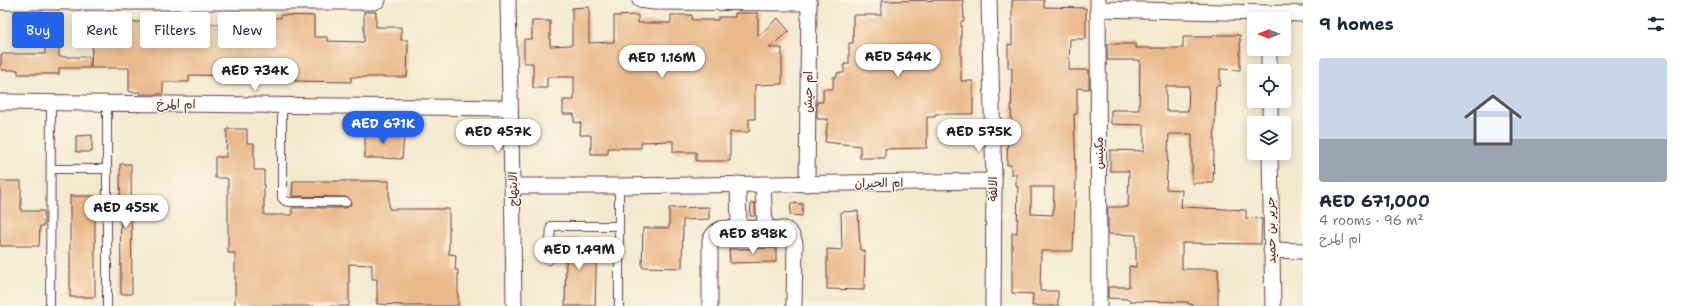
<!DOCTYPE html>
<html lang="en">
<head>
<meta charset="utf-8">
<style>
	body { margin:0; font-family:"Shantell Sans","Playpen Sans Arabic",sans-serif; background:#f6f6f7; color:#1f2937; height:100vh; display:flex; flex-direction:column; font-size:15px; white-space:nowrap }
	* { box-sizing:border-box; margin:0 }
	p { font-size:13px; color:#747a83 }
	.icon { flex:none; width:22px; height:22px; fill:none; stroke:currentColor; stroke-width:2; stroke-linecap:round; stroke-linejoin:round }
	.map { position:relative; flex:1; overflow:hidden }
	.side { display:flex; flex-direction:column; background:#fff; width:380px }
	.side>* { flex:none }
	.hud { position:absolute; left:12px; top:12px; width:380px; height:36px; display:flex; gap:8px }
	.needle { width:26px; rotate:270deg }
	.buttons { position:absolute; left:1247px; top:12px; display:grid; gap:8px }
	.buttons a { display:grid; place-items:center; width:44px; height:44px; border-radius:4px; background:#fff; box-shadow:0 2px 10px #0003; font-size:20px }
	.price { position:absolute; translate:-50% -34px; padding:0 9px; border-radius:14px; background:#fff; color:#222; font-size:13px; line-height:26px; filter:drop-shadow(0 1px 2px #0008) }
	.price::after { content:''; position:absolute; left:50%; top:24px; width:12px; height:9px; margin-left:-6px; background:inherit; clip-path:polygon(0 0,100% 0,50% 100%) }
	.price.active { background:#2563eb; color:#fff }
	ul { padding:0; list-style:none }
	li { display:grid; align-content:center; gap:8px; height:212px; padding:0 16px }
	li span { display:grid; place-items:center; height:124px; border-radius:4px; color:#555 }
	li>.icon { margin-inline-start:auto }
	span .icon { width:72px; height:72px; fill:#fffc; stroke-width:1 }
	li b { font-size:17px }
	h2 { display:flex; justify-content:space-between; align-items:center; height:48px; padding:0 16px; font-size:17px }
	.chip { padding:0 14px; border-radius:4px; background:#fff; box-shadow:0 2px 10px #0003; font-size:14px; line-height:36px }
	.chip.active { background:#2563eb; color:#fff }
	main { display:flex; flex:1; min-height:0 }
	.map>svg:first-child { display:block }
	.building { fill:#eab98b; fill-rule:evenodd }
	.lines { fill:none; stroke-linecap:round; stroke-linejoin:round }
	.service-casing { stroke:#633d44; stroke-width:10 }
	.minor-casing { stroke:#633d44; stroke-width:17 }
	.service { stroke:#fff; stroke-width:8 }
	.minor { stroke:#fff; stroke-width:15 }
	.labels { text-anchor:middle; stroke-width:3; stroke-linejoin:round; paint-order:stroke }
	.street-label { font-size:12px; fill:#4a1f2b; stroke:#fcf5e5 }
</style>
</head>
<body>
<main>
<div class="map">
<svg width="1303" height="306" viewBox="0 0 1303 306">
	<rect width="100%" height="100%" fill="#fcf5e5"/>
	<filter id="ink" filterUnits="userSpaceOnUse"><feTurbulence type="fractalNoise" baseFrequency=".025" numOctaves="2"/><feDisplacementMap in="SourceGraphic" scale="8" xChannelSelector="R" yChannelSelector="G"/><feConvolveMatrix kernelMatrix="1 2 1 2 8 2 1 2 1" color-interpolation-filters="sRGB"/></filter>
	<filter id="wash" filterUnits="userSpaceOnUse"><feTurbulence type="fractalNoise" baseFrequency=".012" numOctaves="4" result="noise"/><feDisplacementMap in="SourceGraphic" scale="16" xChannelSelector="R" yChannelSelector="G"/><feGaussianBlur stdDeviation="0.9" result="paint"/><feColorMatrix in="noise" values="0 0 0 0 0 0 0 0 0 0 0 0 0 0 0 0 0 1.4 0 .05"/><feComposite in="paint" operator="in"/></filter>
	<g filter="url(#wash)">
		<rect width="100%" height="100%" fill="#f3e9cf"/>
		<g id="blocks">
			<g class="building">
				<polygon points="963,0 964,21 961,21 961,81 973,81 973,114 935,114 935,117 927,117 927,148 885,149 885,158 860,158 860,146 825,142 828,119 817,119 817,102 823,102 823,89 833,89 833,77 837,77 837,73 844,73 844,64 849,64 849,43 853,43 853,15 881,15 881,1"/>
				<path d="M1012,0H1044V7L1086,8V39H1070L1069,70H1089V89L1077,88V114H1074L1076,178L1073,251H1041L1040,291H1058V306H1032L1033,294L1012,293V233H1017L1018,187H1016V174H1011V165H1007L1008,126L1011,127L1012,68H1008V44L1012,45ZM1031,187H1054L1053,215L1031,214Z"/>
				<polygon points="589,7 589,43 614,42 614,16 638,15 638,23 671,23 671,15 692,15 692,20 718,20 718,17 735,17 735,13 758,13 758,36 778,18 789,31 769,48 782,48 782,84 755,85 755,119 749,119 749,132 730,132 730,161 696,161 696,152 673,152 673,141 641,142 641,148 608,148 608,154 591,154 591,135 580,135 581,123 574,122 574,114 563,114 563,100 574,100 574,77 547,77 547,88 533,88 533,63 524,63 524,39 532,39 532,21 550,21 550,46 572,45 572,8"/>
				<polygon points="176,11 192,11 192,16 202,16 202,24 251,24 251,17 281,18 281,15 314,16 314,37 327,37 327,41 364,42 364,12 376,12 376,27 401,27 401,40 408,40 407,77 351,77 351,82 295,81 295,74 239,74 239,76 189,75 189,82 163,82 163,94 140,94 140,92 129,92 129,68 91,68 93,27 118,27 118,22 176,22"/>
				<polygon points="45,26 59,26 59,57 90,57 90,68 59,68 59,74 18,74 18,70 1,70 1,54 45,54"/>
				<path d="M1213,35H1240V70L1220,69V86H1216L1213,183H1192V134H1169L1166,189L1182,190L1181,207L1246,210V218L1262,219L1261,244L1182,243V269H1218V306H1192V304H1188V302L1129,301V299L1108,298V287H1129V266L1136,267V235L1108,234V207H1128L1129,171H1110V150L1144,151V125L1111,124V110H1139L1140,60H1107V44H1136V48H1183V37H1213ZM1166,86H1189L1188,111H1166Z"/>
				<polygon points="227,129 247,129 247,143 254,143 254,170 264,170 264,215 292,215 292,208 346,208 351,204 351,200 346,197 292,196 293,181 389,181 389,209 449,209 449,254 456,255 455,270 458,270 458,306 402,306 402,305 377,304 377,279 372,279 372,265 349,264 349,306 235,306 235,253 228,253 228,180 227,178 215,178 215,157 226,157"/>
				<polygon points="365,130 384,130 384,134 404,135 402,159 383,158 365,158"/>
				<polygon points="92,135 92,152 76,152 76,136"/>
				<polygon points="120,164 131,164 132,294 121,294"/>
				<polygon points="0,181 21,181 21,211 44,211 44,226 40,226 39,246 0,246"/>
				<rect x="70" y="196" width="25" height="101"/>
				<polygon points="751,203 755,203 755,216 750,216"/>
				<polygon points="791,203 803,204 802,216 790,215"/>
				<polygon points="709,207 709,219 683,220 682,268 642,267 643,228 669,228 669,208"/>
				<polygon points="858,211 860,250 865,250 864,290 827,289 827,249 842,250 841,212"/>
				<polygon points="556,240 597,240 595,306 565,306 566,260 556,260"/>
				<polygon points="776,248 776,262 730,263 729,249"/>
			</g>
		</g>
	</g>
	<g filter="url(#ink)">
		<use href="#blocks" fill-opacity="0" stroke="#633d44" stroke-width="1"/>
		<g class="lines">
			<defs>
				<g id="service">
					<polyline points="107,104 107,306"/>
					<polyline points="282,105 282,198 285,201 290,202 346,202"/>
					<polyline points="51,169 107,169"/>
					<polyline points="549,260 551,226 619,226"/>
					<polyline points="50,306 51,103"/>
					<polyline points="619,306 619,186"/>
				</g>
				<g id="minor">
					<path d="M508,0C510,102 513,204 514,306"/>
					<polyline points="640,0 654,2 809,3"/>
					<polyline points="989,0 994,181 993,306"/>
					<polyline points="1098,0 1099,306"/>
					<polyline points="0,2 374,2 378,0"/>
					<polyline points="1098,9 1303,14"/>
					<polyline points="1269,49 1269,71"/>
					<polyline points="1270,101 1270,123"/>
					<polyline points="0,102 510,108"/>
					<polyline points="1270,153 1273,306"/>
					<polyline points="738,184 739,229"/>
					<polyline points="763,184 765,229"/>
					<polyline points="807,184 809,0"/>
					<polyline points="513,186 619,186 994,181"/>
					<polyline points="1271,250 1303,251"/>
					<path d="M710,306V240C713,235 715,231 721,229C725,228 778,228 784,229C790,230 793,237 795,243L794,306"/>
				</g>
			</defs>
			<use href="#service" class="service-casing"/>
			<use href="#minor" class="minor-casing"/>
			<use href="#service" class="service"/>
			<use href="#minor" class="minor"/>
		</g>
	</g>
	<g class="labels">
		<g class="street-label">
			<text transform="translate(808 92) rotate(-89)" y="4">ام حيش</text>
			<text transform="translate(176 104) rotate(1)" y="4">ام المرخ</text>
			<text transform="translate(1099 153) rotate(-90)" y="4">مكينس</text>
			<text transform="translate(879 183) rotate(-1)" y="4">ام الحيران</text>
			<text transform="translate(513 189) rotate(-91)" y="4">الابتهاج</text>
			<text transform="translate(993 189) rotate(-90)" y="4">الالفة</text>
			<text transform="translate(1271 230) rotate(-91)" y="4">جرير بن حميد</text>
		</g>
	</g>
</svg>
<div class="buttons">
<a><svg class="needle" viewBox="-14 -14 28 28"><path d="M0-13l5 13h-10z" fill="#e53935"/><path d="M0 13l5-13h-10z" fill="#747a83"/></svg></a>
<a><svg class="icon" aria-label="locate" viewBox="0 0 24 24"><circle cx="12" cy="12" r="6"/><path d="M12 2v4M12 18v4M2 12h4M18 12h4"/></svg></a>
<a><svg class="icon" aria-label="layers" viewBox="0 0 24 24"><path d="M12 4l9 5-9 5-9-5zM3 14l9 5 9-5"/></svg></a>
</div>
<b class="price" style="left:898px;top:78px">AED 544K</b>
<b class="price" style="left:662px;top:79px">AED 1.16M</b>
<b class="price" style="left:255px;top:92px">AED 734K</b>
<b class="price active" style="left:383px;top:145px">AED 671K</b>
<b class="price" style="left:498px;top:153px">AED 457K</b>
<b class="price" style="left:979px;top:153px">AED 575K</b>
<b class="price" style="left:126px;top:229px">AED 455K</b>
<b class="price" style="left:753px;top:255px">AED 898K</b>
<b class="price" style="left:579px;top:271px">AED 1.49M</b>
<div class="hud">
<a class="chip active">Buy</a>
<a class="chip">Rent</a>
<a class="chip">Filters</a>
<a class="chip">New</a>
</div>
</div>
<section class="side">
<h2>9 homes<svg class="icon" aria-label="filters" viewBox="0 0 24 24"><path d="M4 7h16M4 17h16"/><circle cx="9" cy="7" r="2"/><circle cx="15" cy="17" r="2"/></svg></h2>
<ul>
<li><span style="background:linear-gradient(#c9d6e8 65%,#9aa5b1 0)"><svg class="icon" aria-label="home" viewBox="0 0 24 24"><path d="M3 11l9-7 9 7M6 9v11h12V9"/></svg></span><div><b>AED 671,000</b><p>4 rooms · 96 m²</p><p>ام المرخ</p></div></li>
</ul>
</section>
</main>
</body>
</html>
